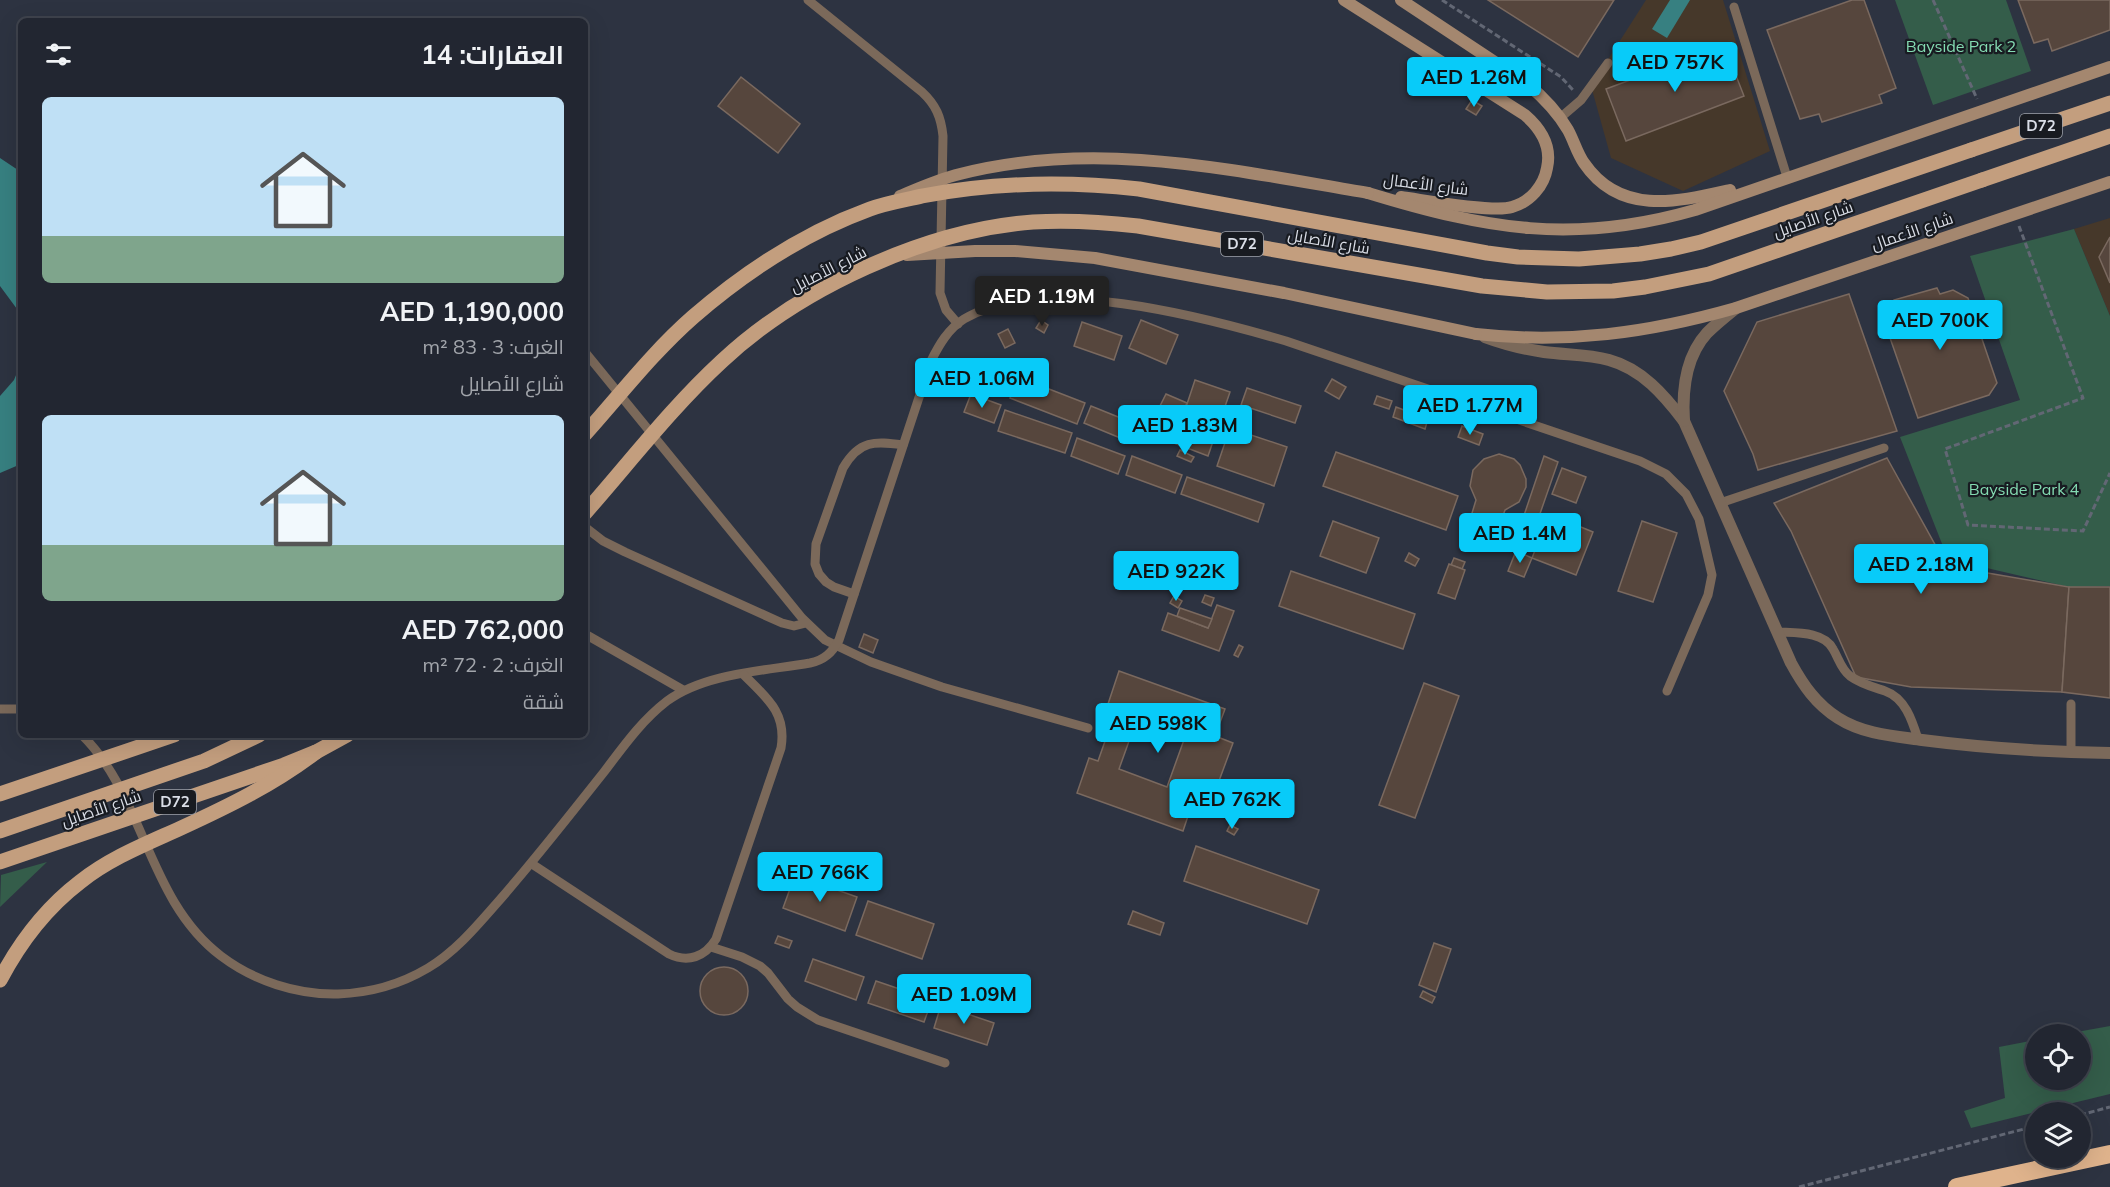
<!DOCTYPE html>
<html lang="ar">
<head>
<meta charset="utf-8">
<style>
	body { margin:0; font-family:Mulish,Cairo,sans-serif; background:#2a2e39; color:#f1f3f6; direction:rtl; height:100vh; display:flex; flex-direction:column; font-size:22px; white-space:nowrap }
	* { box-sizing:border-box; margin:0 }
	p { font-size:20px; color:#a2a5ab }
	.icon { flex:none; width:33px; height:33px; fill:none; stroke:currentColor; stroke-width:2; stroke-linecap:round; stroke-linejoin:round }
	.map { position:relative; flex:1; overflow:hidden; direction:ltr }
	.sheet { position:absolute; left:18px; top:18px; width:570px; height:720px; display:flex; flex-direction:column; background:#222631; border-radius:9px; box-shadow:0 6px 24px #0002,0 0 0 2px #3f434d; direction:rtl }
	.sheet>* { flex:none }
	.controls { position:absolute; left:2025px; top:1024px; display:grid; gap:12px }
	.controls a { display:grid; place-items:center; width:66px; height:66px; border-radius:50%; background:#222631; box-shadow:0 6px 24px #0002,0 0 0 2px #3f434d; font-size:30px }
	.price { position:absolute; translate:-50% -51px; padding:0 14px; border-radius:6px; background:#08cbf9; color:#111; font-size:20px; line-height:39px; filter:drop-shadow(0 2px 3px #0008) }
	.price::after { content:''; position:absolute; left:50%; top:36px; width:18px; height:14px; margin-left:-9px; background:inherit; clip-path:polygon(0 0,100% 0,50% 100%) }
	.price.active { background:#222; color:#fff }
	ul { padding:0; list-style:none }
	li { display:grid; align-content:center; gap:12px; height:318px; padding:0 24px }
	li span { display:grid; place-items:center; height:186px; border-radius:9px; color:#555 }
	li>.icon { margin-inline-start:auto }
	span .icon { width:108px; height:108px; fill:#fffc; stroke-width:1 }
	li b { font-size:26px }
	h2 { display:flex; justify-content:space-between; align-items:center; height:72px; padding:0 24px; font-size:26px }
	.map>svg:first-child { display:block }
	.commercial { fill:#46382a }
	.green { fill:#345d4a }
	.water { fill:#378081 }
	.building { fill:#56463d; stroke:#7a695f; stroke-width:1.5; fill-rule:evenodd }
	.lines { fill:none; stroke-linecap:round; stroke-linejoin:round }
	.path { stroke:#626774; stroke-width:3; stroke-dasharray:6 3; stroke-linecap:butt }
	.lane { stroke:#7b695a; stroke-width:9 }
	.street { stroke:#7b695a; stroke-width:12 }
	.secondary { stroke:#a4876f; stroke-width:12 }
	.primary { stroke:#c39e7e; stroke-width:15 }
	.highway { stroke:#dfb38c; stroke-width:18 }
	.secondary-bridge { stroke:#a4876f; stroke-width:12 }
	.primary-bridge { stroke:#c39e7e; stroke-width:15 }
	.labels { text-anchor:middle; stroke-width:4.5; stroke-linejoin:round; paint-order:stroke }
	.shield { fill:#181b21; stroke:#9fa3ab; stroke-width:1.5 }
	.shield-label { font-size:15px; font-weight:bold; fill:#d9dde6 }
	.park-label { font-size:16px; fill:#84dbb2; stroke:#181b21 }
	.street-label { font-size:16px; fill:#d9dde6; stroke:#181b21 }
</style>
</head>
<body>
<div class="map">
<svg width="2110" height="1187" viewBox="0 0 2110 1187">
	<rect width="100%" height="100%" fill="#2d3341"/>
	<g class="commercial">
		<polygon points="1646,0 1723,0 1770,151 1683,191 1611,158 1591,86"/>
		<polygon points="2110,218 2110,316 2074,229"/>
	</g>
	<g class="green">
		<polygon points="1895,0 2006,0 2031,71 1933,105"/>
		<polygon points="2074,229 2110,316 2110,586 2069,587 1948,559 1900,437 2020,400 1970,256"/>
		<polygon points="47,862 0,907 1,875"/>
		<polygon points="2110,1026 2110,1094 1971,1128 1964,1111 2005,1098 1999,1047 2035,1040 2036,1080 2080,1080 2080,1035 2060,1035"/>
	</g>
	<g class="water">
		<polygon points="1670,0 1690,0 1667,38 1652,29"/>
		<polygon points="0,158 21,172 21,322 17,309 0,286"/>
		<polygon points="21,363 21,464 0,473 0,396 14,380"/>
	</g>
	<g class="building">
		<polygon points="1488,0 1614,0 1578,57"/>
		<polygon points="1852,0 1864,0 1896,88 1879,95 1882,103 1822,122 1819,114 1800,119 1767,30"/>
		<polygon points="2018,0 2110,0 2110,30 2052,51 2048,39 2034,43"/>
		<polygon points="1724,45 1744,96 1626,141 1606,89"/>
		<polygon points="741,77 800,124 778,153 718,106"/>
		<polygon points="1472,100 1482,106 1476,115 1466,109"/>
		<polygon points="2110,237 2110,283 2099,257"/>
		<polygon points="1937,288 1940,294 1953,290 1968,298 1997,383 1989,395 1918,418 1882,315 1896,310 1894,300"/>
		<polygon points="1849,294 1897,431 1758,470 1753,454 1724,391 1757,322"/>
		<polygon points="1041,320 1048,325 1044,333 1036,328"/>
		<polygon points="1141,320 1178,335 1166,364 1129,348"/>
		<polygon points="1082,322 1122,336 1114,360 1074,346"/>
		<polygon points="1008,329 1015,343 1005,348 998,334"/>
		<polygon points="984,365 1012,376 1005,395 976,383"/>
		<polygon points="1018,377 1085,403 1077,424 1010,398"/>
		<polygon points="1332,379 1346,387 1339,399 1325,391"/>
		<polygon points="1195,380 1230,392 1208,456 1174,443"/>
		<polygon points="1247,388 1301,406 1295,423 1241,405"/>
		<polygon points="971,394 1001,405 994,423 964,412"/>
		<polygon points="1166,394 1187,403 1180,418 1159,408"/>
		<polygon points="1377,396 1392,401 1389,409 1374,404"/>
		<polygon points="1091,406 1138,425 1130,442 1084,423"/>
		<polygon points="1396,407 1428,419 1425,429 1393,417"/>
		<polygon points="1005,410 1072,433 1065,453 998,431"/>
		<polygon points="1462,426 1483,434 1479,445 1458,437"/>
		<polygon points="1230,428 1287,447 1274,486 1217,466"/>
		<polygon points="1077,438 1125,456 1118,474 1071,456"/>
		<polygon points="1180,450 1194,457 1191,462 1177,456"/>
		<polygon points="1336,452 1458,496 1446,530 1323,486"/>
		<polygon points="1499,454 1514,459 1520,465 1526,479 1526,487 1519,502 1505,510 1493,544 1465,536 1476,500 1470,486 1473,470 1484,459"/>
		<polygon points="1132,456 1182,475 1175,493 1126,475"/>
		<polygon points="1544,456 1558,462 1527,551 1514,545"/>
		<polygon points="1887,458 1947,566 2069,587 2062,692 1911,687 1856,677 1791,531 1774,503"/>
		<polygon points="1562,468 1586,477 1576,503 1552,494"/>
		<polygon points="1187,477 1264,504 1258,522 1181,494"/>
		<polygon points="1549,514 1593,532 1576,575 1532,558"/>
		<polygon points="1333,521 1379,538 1366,573 1320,556"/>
		<polygon points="1642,521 1677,533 1653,602 1618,591"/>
		<polygon points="1516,551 1532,558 1524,577 1508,571"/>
		<polygon points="1409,553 1419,559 1415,566 1405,561"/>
		<polygon points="1454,558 1465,562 1462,569 1451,565"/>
		<polygon points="1449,564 1465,570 1455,599 1438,593"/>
		<polygon points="1291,571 1415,614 1403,649 1279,606"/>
		<polygon points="2069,587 2110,587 2110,698 2062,692"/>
		<polygon points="1205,595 1214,598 1211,606 1202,602"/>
		<polygon points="1174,596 1182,601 1178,608 1170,603"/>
		<polygon points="1217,605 1234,611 1219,651 1162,630 1168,613 1208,628"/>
		<polygon points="1180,608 1212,619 1208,628 1177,616"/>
		<polygon points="864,634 878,640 873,653 859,647"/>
		<polygon points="1239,645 1243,647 1238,657 1234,655"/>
		<path d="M1119,671L1225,709L1215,736L1233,743L1206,816L1190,810L1183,831L1077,793L1089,758L1098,761L1116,710L1107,707ZM1137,719L1185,737L1167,787L1119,769Z"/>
		<polygon points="1424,683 1459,696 1415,818 1379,805"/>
		<polygon points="1230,825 1238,829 1234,835 1227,831"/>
		<polygon points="1196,846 1319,890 1307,924 1184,881"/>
		<polygon points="795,875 857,897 845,931 783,908"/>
		<polygon points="868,901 934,924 922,959 856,935"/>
		<polygon points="1133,911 1164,923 1160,935 1128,924"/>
		<polygon points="778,936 792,941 789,948 775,943"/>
		<polygon points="1434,943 1451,949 1436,992 1419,985"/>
		<polygon points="813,959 864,977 856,1000 805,981"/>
		<circle cx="724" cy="991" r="24"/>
		<polygon points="876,981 932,1000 924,1022 868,1003"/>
		<polygon points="1423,991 1435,997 1432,1003 1420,997"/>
		<polygon points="941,1005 994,1023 987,1045 934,1028"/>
	</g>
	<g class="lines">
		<g class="path">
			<polyline points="1442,0 1561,77 1573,90"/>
			<polyline points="1933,0 1977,99"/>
			<polyline points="2019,226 2083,398 1945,449 1968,525 2083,531 2110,473"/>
			<polyline points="2080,1115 2110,1107"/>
			<polyline points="1799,1187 2036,1126"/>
		</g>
		<g class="lane">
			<path d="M808,0L922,92C936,105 941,117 943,136L940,293L946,310L958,324"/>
			<polyline points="1734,7 1787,177"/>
			<polyline points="1560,118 1581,100 1608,63"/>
			<polyline points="585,352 802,618 825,640 871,662 942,687 1088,728"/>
			<polyline points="1720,503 1884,448"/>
			<polyline points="585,527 603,541 625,552 782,623 794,626 806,623"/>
			<path d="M854,594L834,587L826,582L819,574L815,564L816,544L843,468C859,440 875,441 903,445"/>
			<path d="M1778,632C1795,633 1824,631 1833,649C1839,659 1841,669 1850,676C1861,684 1873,687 1885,691C1905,698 1912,720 1918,739"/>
			<polyline points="585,634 683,690"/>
			<polyline points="0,709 21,709"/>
			<path d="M82,735C145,797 147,900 221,956C254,981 297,995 338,994C369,993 401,984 428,968C455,952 476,927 497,903C534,861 569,816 604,772C623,747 641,721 667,701C705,673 764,671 810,663C824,660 832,653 839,640L931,361C939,345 948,329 964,319C1040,273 1204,317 1286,341L1640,461L1666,474L1686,494L1699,519L1712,575L1708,595L1667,691"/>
			<polyline points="2071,752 2071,704"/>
			<path d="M532,864L669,954C688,963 705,957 716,939L781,748C787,713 767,698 744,675"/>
			<polyline points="711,947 742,957 760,966 768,973 788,999 797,1007 818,1020 945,1063"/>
		</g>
		<g class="street">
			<path d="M1485,337C1504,344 1524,349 1544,352C1566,355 1588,354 1609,360C1642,369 1664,395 1684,421L1791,663C1803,685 1816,704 1838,718C1863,734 1893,736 1922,740C1984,748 2047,752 2110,753"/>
			<path d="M1684,421C1682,390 1685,357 1707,333C1716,324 1726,316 1736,308"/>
		</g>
		<g class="secondary">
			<path d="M1344,0L1525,115C1540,128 1552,146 1547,168C1544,186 1530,202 1512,207C1493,213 1424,200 1401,197"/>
			<path d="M1401,0L1525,82C1542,96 1557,111 1568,130C1574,141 1577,153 1584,163C1620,216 1677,202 1730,190"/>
			<path d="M1368,193C1486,229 1573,245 1695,210L2110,67"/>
			<path d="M1476,334C1567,344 1648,333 1736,308L2110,182"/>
		</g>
		<g class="primary">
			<polyline points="1971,150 2110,103"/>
			<polyline points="1982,180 2110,136"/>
		</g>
		<polyline class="highway" points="1957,1187 2110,1154"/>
		<g class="secondary-bridge">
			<path d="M900,196C919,188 939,179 960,174C1097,139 1231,170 1368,193"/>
			<polyline points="907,255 975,251 1015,251 1095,258 1284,293 1476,334"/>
		</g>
		<g class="primary-bridge">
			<path d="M585,434C620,395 653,352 693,317C745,272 804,233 870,209C886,203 905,200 922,196C995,182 1066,181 1139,189L1487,253L1518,257L1579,259L1640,254L1671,249L1701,242L1971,150"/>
			<path d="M585,513C629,463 673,406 722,361C800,288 926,230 1033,222C1068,220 1103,222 1138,226L1482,286L1547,292L1613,291L1645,287L1709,274L1982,180"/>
			<polyline points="0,794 174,735"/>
			<polyline points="0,831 204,761 259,735"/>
			<polyline points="0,862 284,765 316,752 347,735"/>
			<path d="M0,980C20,942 46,908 80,882C110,858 146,844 181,828C229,806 274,784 316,752"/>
		</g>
	</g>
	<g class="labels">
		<g class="shield">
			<rect x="2020" y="114" width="42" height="24" rx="4.5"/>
			<rect x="1221" y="232" width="42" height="24" rx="4.5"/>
			<rect x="154" y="790" width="42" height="24" rx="4.5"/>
		</g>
		<g class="shield-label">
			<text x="2041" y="131">D72</text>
			<text x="1242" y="249">D72</text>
			<text x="175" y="807">D72</text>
		</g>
		<g class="park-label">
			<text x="1961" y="52">Bayside Park 2</text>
			<text x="2024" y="495">Bayside Park 4</text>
		</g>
		<g class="street-label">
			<text transform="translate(1426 184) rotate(7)" y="6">شارع الأعمال</text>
			<text transform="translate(1813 219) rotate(-19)" y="6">شارع الأصايل</text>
			<text transform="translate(1912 231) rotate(-19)" y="6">شارع الأعمال</text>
			<text transform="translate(1329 241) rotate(10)" y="6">شارع الأصايل</text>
			<text transform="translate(828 269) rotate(-27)" y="6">شارع الأصايل</text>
			<text transform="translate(101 808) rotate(-19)" y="6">شارع الأصايل</text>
		</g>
	</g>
</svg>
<div class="controls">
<a><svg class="icon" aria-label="locate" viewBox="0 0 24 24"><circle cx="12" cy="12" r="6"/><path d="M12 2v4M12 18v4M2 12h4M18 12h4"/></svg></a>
<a><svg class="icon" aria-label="layers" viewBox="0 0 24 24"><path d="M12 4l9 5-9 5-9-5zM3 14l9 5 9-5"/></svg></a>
</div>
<b class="price" style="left:1675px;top:93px">AED 757K</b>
<b class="price" style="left:1474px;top:108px">AED 1.26M</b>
<b class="price active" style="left:1042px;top:327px">AED 1.19M</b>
<b class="price" style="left:1940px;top:351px">AED 700K</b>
<b class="price" style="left:982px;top:409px">AED 1.06M</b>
<b class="price" style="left:1470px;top:436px">AED 1.77M</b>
<b class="price" style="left:1185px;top:456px">AED 1.83M</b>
<b class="price" style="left:1520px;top:564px">AED 1.4M</b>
<b class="price" style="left:1921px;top:595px">AED 2.18M</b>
<b class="price" style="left:1176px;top:602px">AED 922K</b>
<b class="price" style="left:1158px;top:754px">AED 598K</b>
<b class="price" style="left:1232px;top:830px">AED 762K</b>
<b class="price" style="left:820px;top:903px">AED 766K</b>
<b class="price" style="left:964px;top:1025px">AED 1.09M</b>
<section class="sheet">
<h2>العقارات: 14<svg class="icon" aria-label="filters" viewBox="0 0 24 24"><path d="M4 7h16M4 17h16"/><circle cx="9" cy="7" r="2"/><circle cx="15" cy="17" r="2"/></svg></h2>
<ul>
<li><span style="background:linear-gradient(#bfe0f5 75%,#7fa58c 0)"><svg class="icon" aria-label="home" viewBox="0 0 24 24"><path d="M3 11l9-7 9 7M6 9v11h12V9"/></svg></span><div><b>AED 1,190,000</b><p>الغرف: 3 · 83 m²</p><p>شارع الأصايل</p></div></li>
<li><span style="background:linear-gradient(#bfe0f5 70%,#7fa58c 0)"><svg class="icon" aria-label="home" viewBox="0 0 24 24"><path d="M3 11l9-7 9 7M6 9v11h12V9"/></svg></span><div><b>AED 762,000</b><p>الغرف: 2 · 72 m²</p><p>شقة</p></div></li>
</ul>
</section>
</div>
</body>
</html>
